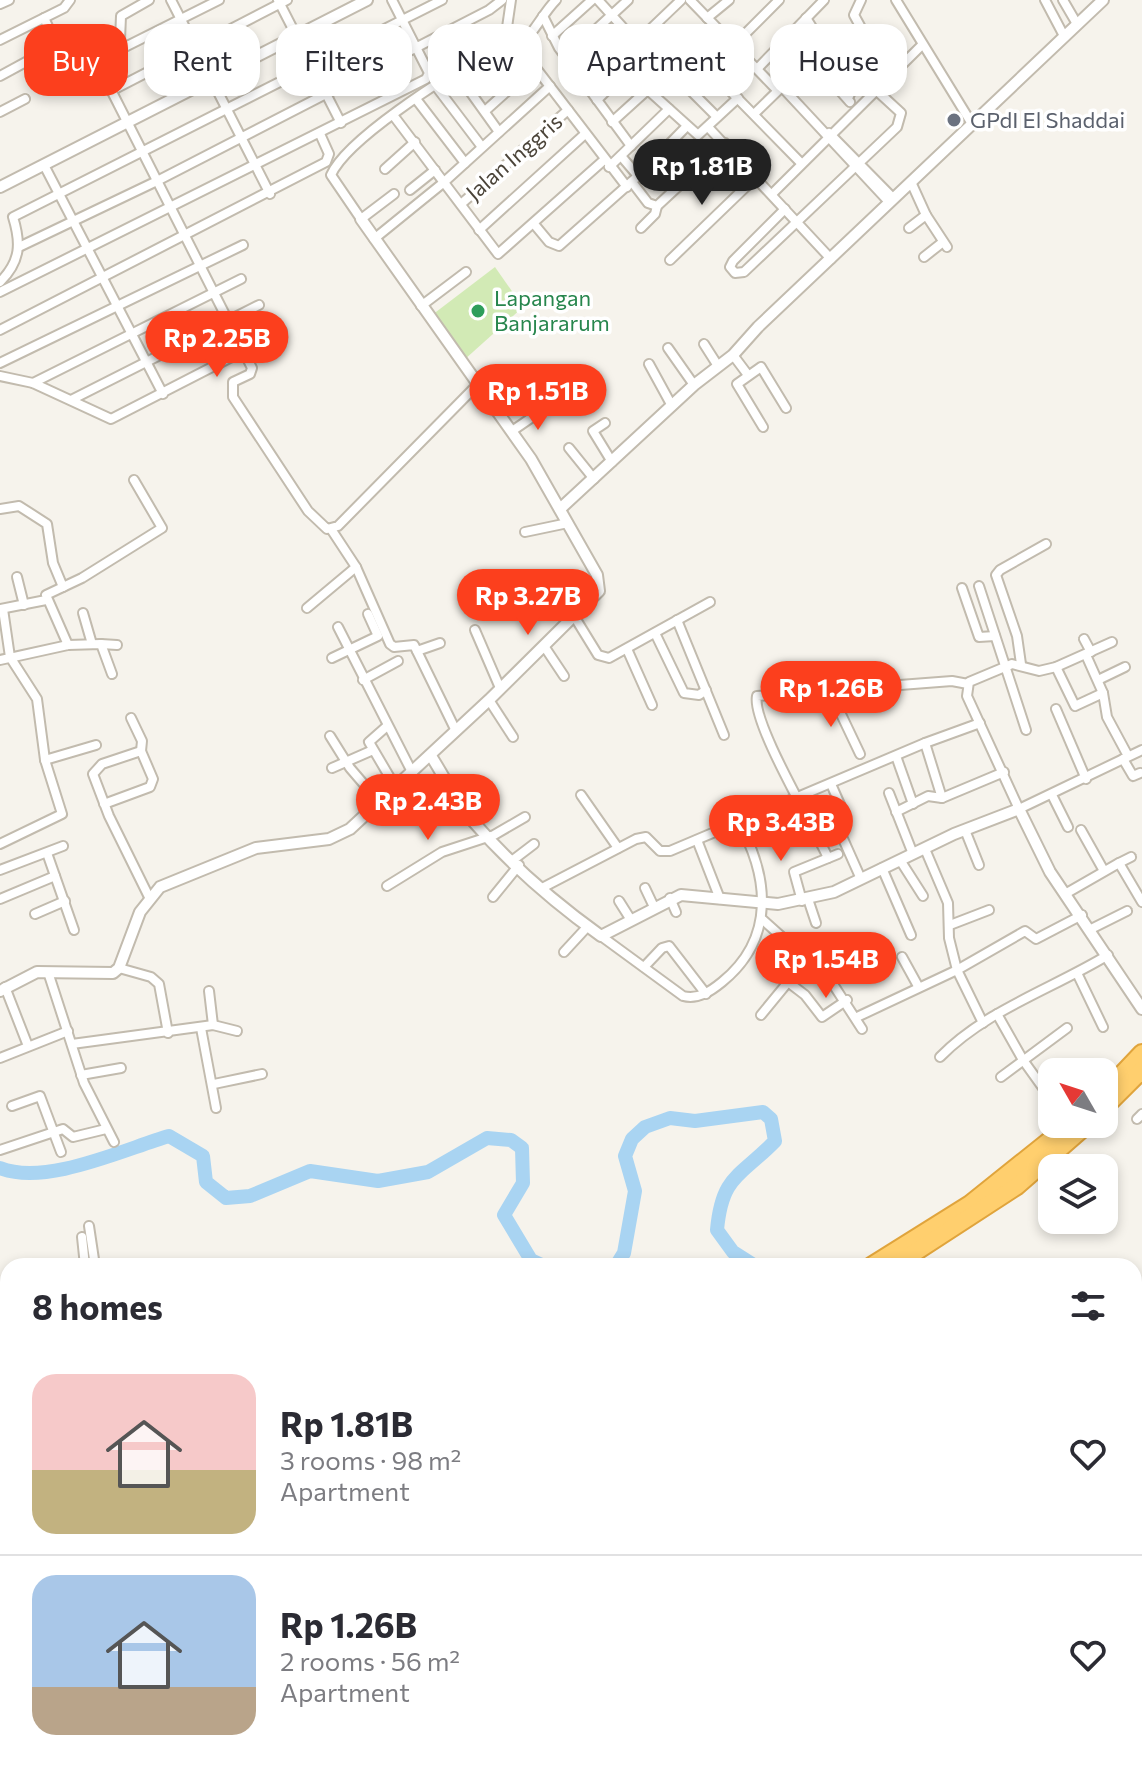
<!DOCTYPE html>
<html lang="en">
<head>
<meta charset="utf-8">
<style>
	body { margin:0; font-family:Commissioner,sans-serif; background:#f2f2f3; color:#2b2b33; height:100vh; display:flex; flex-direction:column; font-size:30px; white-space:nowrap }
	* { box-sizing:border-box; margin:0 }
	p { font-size:26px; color:#7c7c81 }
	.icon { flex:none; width:44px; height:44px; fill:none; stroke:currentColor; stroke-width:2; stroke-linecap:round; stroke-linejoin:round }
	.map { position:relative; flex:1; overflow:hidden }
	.drawer { position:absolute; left:0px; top:1258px; width:1142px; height:514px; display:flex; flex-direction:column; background:#fff; border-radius:24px 24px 0 0; box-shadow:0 4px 12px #0003 }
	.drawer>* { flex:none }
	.banner { position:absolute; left:24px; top:24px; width:1094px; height:72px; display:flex; gap:16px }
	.needle { width:52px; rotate:309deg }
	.tools { position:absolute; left:1038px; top:1058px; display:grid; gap:16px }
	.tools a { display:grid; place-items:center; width:80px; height:80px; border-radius:16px; background:#fff; box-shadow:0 4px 12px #0003; font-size:40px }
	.price { position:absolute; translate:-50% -68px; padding:0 18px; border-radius:28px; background:#fc3f1d; color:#fff; font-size:26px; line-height:52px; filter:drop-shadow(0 2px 4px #0008) }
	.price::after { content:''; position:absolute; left:50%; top:48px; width:24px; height:18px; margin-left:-12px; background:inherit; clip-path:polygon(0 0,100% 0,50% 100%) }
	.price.active { background:#222; color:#fff }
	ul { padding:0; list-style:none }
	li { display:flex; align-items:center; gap:24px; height:200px; padding:0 32px }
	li+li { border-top:2px solid #e1e1e2 }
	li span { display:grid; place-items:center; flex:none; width:224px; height:160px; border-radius:24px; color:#555 }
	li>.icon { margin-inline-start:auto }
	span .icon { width:96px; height:96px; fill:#fffc; stroke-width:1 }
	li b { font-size:34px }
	h2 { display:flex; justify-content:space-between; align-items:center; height:96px; padding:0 32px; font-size:34px }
	.pill { padding:0 28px; border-radius:24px; background:#fff; box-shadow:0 4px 12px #0003; font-size:28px; line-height:72px }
	.pill.active { background:#fc3f1d; color:#fff }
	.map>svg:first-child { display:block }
	.residential { fill:#eae5da }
	.green { fill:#d2eab5 }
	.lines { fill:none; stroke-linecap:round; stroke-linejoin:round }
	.river { stroke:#a9d4f2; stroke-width:14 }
	.minor-casing { stroke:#c2bbae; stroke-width:12 }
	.tertiary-casing { stroke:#c2bbae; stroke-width:14 }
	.motorway-casing { stroke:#e0a43c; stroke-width:20 }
	.minor { stroke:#fff; stroke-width:8 }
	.tertiary { stroke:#fff; stroke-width:10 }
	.motorway { stroke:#ffcf6e; stroke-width:16 }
	.worship-dot { fill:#6b7280; stroke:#fff; stroke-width:3 }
	.leisure-dot { fill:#2e9e5b; stroke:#fff; stroke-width:3 }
	.labels { text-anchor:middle; stroke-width:7; stroke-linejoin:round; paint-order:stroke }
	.worship-label { font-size:22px; fill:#5b616d; stroke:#fff; text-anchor:start }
	.street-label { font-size:22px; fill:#4b4439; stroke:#fff }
	.leisure-label { font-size:22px; fill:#27864d; stroke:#fff; text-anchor:start }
</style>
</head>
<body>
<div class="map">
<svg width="1142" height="1771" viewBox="0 0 1142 1771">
	<rect width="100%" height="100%" fill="#f6f3ec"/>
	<g class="residential">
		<polygon points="8,1532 8,1639 0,1642 0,1535"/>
		<polygon points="28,1764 620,1764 624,1771 11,1771"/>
	</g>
	<polygon class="green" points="495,267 523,307 464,360 432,315"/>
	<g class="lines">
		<g class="river">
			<path d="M0,1168C46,1186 122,1150 169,1136L203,1156L206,1182L226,1198L250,1196L310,1171L378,1181L428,1172L487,1138L511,1140L522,1148L523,1183L504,1215L531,1260L544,1266"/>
			<path d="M616,1266L624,1253L635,1191L625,1156L632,1139L645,1127L670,1118L695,1121L763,1112L771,1119L775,1141C740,1177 722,1175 717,1230L733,1252L755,1266"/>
			<polyline points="1134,1700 1142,1698"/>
		</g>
		<defs>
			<g id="minor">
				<polyline points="149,0 121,16 120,40 106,70 107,82 252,368 250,374 233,382 233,397 308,511 327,529 338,526 479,383"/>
				<polyline points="171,0 270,194"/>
				<polyline points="278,0 341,123"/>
				<polyline points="598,0 665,74"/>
				<polyline points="690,0 777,90"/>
				<polyline points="861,0 854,15 888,77"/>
				<polyline points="896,0 972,124"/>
				<polyline points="1045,0 1064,36"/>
				<polyline points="1063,0 1077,24"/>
				<polyline points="0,4 9,0"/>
				<polyline points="543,16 559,48 631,146"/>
				<polyline points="707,18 729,0"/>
				<polyline points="806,18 852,90 848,98"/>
				<polyline points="657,24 688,60"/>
				<polyline points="552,36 592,0"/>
				<polyline points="0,40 64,8 70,0"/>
				<polyline points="635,44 681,0"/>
				<polyline points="734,45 779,0"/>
				<polyline points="519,46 627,187"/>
				<polyline points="504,48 511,0"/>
				<polyline points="117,51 219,0"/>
				<polyline points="695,55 801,163"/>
				<polyline points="565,58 628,0"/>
				<polyline points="811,58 850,102"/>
				<polyline points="477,60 503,94"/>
				<polyline points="757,69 824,0"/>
				<polyline points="671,71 717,117"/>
				<polyline points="456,72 499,132"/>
				<polyline points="0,76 57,45 44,18"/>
				<polyline points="581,78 626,34"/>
				<polyline points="435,85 482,147"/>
				<polyline points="781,86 889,202"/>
				<polyline points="648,90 698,135 738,98"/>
				<polyline points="111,91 287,0"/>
				<polyline points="416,99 465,163"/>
				<polyline points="597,100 644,54"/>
				<polyline points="485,111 534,67"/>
				<polyline points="0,112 25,99"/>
				<polyline points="754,114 824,46"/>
				<polyline points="393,115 498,254 604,160"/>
				<polyline points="612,122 665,74 695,55 720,32"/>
				<polyline points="708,127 831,259"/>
				<polyline points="829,133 893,198"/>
				<polyline points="621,156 638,176"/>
				<polyline points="44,165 163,394"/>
				<polyline points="609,167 669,109"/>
				<polyline points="385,169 415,142"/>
				<polyline points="632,182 648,203 657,206 725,143"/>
				<polyline points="911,182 926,215 947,247"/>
				<polyline points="410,190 435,170"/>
				<polyline points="773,193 922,45"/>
				<path d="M394,194L361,219L331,175C346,140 446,76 481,58C491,52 515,49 521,44C535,32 543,13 556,0"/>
				<polyline points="461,204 568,110"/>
				<polyline points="785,209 733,261 730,267 735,273 744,272 897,127 901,113 876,90"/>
				<polyline points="534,224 549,242 559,246 638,176 686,127"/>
				<polyline points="641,228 655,214 657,206"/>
				<polyline points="909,228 926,215"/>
				<polyline points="479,230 585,134"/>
				<polyline points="374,239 443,183 550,86"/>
				<polyline points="21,246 157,181 489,10 502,0"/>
				<polyline points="924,257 943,242"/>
				<polyline points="670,260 756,177"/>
				<path d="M0,282C21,261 21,243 13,217L442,0"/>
				<polyline points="0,292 426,79 429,73 392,0"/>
				<polyline points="421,306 466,272"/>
				<polyline points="0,330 326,162 329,154 320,134"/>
				<polyline points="704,344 718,366"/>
				<polyline points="668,348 694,385"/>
				<polyline points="733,355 748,375"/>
				<polyline points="0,363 243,245"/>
				<polyline points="649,364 672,406"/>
				<polyline points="0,376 33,383 111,419 282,331"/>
				<polyline points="33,383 241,279"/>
				<polyline points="71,400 259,305"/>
				<polyline points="605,423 593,431 612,462"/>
				<polyline points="763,427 737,384 761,367 786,408"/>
				<polyline points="512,431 547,407"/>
				<polyline points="569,448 594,479"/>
				<polyline points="0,509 19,506 47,524 53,563 63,587"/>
				<polyline points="331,529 356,567 390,644 394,647 414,645 456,731"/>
				<polyline points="525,532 568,523"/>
				<polyline points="17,577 24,605"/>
				<polyline points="979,586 1026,730"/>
				<polyline points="962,588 979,637 995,636"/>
				<polyline points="307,608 356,567"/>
				<polyline points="0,609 46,600"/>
				<polyline points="3,609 10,657 37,699 45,760 96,745"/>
				<polyline points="83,613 92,644"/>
				<polyline points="574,616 598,655 609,658 710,602"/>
				<polyline points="677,620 724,735"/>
				<polyline points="338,627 412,772"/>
				<polyline points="475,630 500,688"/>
				<polyline points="655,633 684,693 699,695 706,690"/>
				<polyline points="1084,639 1091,652"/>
				<polyline points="1112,642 1056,667 1039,671 1012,664 969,682 967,696 1019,809 1142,750"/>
				<polyline points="101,644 117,645"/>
				<polyline points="68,645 46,595 82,578 162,528 134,480"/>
				<polyline points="544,646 564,676"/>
				<polyline points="627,649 652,705"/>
				<polyline points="417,651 440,643"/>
				<polyline points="1086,655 1103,693 1107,717 1128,756"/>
				<polyline points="332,658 378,636 368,614"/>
				<polyline points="0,660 68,645 101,644 112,674"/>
				<polyline points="1021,664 1017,636 996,575 1000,570 1046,544"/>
				<polyline points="1056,667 1075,706 1103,693"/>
				<polyline points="363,680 398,661"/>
				<polyline points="1098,680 1125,667"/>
				<polyline points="830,691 860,754"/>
				<polyline points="489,700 513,737"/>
				<polyline points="1056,709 1086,779"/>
				<polyline points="131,718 142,741 141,751"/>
				<polyline points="386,727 369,742 396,788"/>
				<polyline points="330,736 350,768 380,803"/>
				<polyline points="925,743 942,798"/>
				<polyline points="896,756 913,804"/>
				<polyline points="1123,759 1133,776 1140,773"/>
				<polyline points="332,768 373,750"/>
				<polyline points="831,784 846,818"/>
				<polyline points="889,793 913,854"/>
				<polyline points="581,795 618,848"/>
				<polyline points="1052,795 1068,827"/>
				<polyline points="104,804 150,787 153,779 141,751 102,764 93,774 109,816 149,897"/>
				<polyline points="896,812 928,796 942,798 1004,772"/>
				<polyline points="965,830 979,865"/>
				<polyline points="1081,830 1104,871"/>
				<polyline points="840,832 861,879"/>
				<polyline points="697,840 720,899"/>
				<polyline points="0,844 62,814 45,760"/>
				<polyline points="925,849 948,903 949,938 957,970 983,1023"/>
				<polyline points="47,853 74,930"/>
				<path d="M828,858C815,828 751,722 757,696L952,681L968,684"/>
				<polyline points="513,860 534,844"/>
				<polyline points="900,860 923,896"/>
				<polyline points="1119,863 1131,857"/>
				<polyline points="882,868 911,935"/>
				<polyline points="0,870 63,846"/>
				<polyline points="387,886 442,852 494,835 525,817"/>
				<polyline points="542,888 636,839 646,837 660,851 670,851 925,743 980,723"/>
				<polyline points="645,888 654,907"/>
				<polyline points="1065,894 1119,863 1142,902"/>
				<polyline points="493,897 519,865"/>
				<polyline points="670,898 676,912"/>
				<polyline points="0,899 55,876"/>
				<polyline points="808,899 816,923"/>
				<polyline points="619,901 631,920"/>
				<polyline points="802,901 794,872 838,854"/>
				<polyline points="35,914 65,901"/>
				<polyline points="763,920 831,981 862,1029"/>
				<polyline points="950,925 989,910"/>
				<polyline points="1091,929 1127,911"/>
				<path d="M601,936L683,996C698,1000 711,991 722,982C776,938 769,876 738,821"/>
				<polyline points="564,952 588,926"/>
				<polyline points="902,957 918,986"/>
				<polyline points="812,963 824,947"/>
				<polyline points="644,967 662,948 669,946 706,994"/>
				<polyline points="119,968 151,977 159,984 168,1033"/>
				<polyline points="48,972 84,1083 114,1142"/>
				<polyline points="1077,973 1103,1027"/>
				<polyline points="788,982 805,995 822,1017 847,1000"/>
				<polyline points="5,987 28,1046"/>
				<polyline points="209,991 213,1025"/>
				<polyline points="997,1014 1023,1060 1051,1099"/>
				<polyline points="761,1015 807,959"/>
				<polyline points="857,1017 957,970 1025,931 1036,939 1082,915"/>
				<polyline points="201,1028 216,1108"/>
				<polyline points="72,1044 213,1025 237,1031"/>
				<path d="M940,1057C986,1010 1052,989 1108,955"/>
				<polyline points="0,1058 68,1031"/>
				<polyline points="81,1075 121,1068"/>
				<polyline points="1001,1077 1067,1028"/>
				<polyline points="214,1084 262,1074"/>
				<polyline points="12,1106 40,1096 61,1152"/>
				<polyline points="1137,1119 1142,1114"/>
				<polyline points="0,1150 63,1129 73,1137 106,1129"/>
				<polyline points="89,1226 95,1266"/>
				<polyline points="82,1237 85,1266"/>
				<polyline points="0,1424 8,1423"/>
				<polyline points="0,1560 8,1558"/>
				<polyline points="0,1617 8,1615"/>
				<polyline points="182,1764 186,1771"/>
				<polyline points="255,1764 258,1771"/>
				<polyline points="267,1764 270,1771"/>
				<polyline points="346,1764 349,1771"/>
				<polyline points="356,1764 359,1771"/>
				<polyline points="586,1764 588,1771"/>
				<polyline points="47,1771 66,1764"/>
				<polyline points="393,1771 408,1764"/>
				<polyline points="545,1771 560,1764"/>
			</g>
			<g id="tertiary">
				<polyline points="0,187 367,0"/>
				<polyline points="560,509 694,385 733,355 758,327 1103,0"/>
				<path d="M431,756C444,776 455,800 471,819C508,862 555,903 601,936L681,895L778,904L834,892L954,834L1019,809L1050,872L1142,1009"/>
				<polyline points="0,991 37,972 113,973 119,968 140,912 160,887 256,848 329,839 350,829 489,700 599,591 597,575 531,459 361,219"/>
			</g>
			<g id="motorway">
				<polyline points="1104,1093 1142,1053"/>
				<polyline points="1104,1108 1142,1070"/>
				<polyline points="871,1266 970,1204 1070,1124"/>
				<polyline points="894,1266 1017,1186 1088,1124"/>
				<polyline points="0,1453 8,1452"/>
				<polyline points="0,1464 8,1463"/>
			</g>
		</defs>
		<use href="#minor" class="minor-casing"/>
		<use href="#tertiary" class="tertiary-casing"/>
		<use href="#motorway" class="motorway-casing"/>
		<use href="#minor" class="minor"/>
		<use href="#tertiary" class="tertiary"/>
		<use href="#motorway" class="motorway"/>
	</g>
	<circle class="worship-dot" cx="954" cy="120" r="8"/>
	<circle class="leisure-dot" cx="478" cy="311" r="8"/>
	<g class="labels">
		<g class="worship-label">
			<text x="970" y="128">GPdI El Shaddai</text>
		</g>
		<g class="street-label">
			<text transform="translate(514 157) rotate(-41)" y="8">Jalan Inggris</text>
		</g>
		<g class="leisure-label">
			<text x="494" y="306">Lapangan<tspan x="494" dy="25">Banjararum</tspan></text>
		</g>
	</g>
</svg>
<div class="tools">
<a><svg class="needle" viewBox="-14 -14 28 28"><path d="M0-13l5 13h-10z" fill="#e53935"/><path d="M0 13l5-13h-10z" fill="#7c7c81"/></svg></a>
<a><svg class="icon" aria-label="layers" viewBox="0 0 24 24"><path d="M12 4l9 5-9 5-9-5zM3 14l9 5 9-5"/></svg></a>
</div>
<b class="price active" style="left:702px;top:207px">Rp 1.81B</b>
<b class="price" style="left:217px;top:379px">Rp 2.25B</b>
<b class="price" style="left:538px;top:432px">Rp 1.51B</b>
<b class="price" style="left:528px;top:637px">Rp 3.27B</b>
<b class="price" style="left:831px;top:729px">Rp 1.26B</b>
<b class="price" style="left:428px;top:842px">Rp 2.43B</b>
<b class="price" style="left:781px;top:863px">Rp 3.43B</b>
<b class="price" style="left:826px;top:1000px">Rp 1.54B</b>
<div class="banner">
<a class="pill active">Buy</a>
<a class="pill">Rent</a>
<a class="pill">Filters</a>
<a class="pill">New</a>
<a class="pill">Apartment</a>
<a class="pill">House</a>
</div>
<section class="drawer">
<h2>8 homes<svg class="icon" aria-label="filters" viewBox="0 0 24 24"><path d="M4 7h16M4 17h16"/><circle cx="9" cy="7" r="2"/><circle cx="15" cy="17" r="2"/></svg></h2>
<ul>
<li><span style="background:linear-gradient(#f6c9c9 60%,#c2b280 0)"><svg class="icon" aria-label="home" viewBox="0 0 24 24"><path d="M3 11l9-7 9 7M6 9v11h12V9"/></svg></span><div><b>Rp 1.81B</b><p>3 rooms · 98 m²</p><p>Apartment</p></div><svg class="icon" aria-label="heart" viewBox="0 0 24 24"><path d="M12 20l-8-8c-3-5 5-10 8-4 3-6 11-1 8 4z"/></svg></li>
<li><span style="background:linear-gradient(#a9c7e8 70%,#b9a48a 0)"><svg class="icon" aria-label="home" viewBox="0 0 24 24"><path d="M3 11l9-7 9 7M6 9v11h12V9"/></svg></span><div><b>Rp 1.26B</b><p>2 rooms · 56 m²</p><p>Apartment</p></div><svg class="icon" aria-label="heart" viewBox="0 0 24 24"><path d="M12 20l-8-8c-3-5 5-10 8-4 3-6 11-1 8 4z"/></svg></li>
</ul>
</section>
</div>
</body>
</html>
